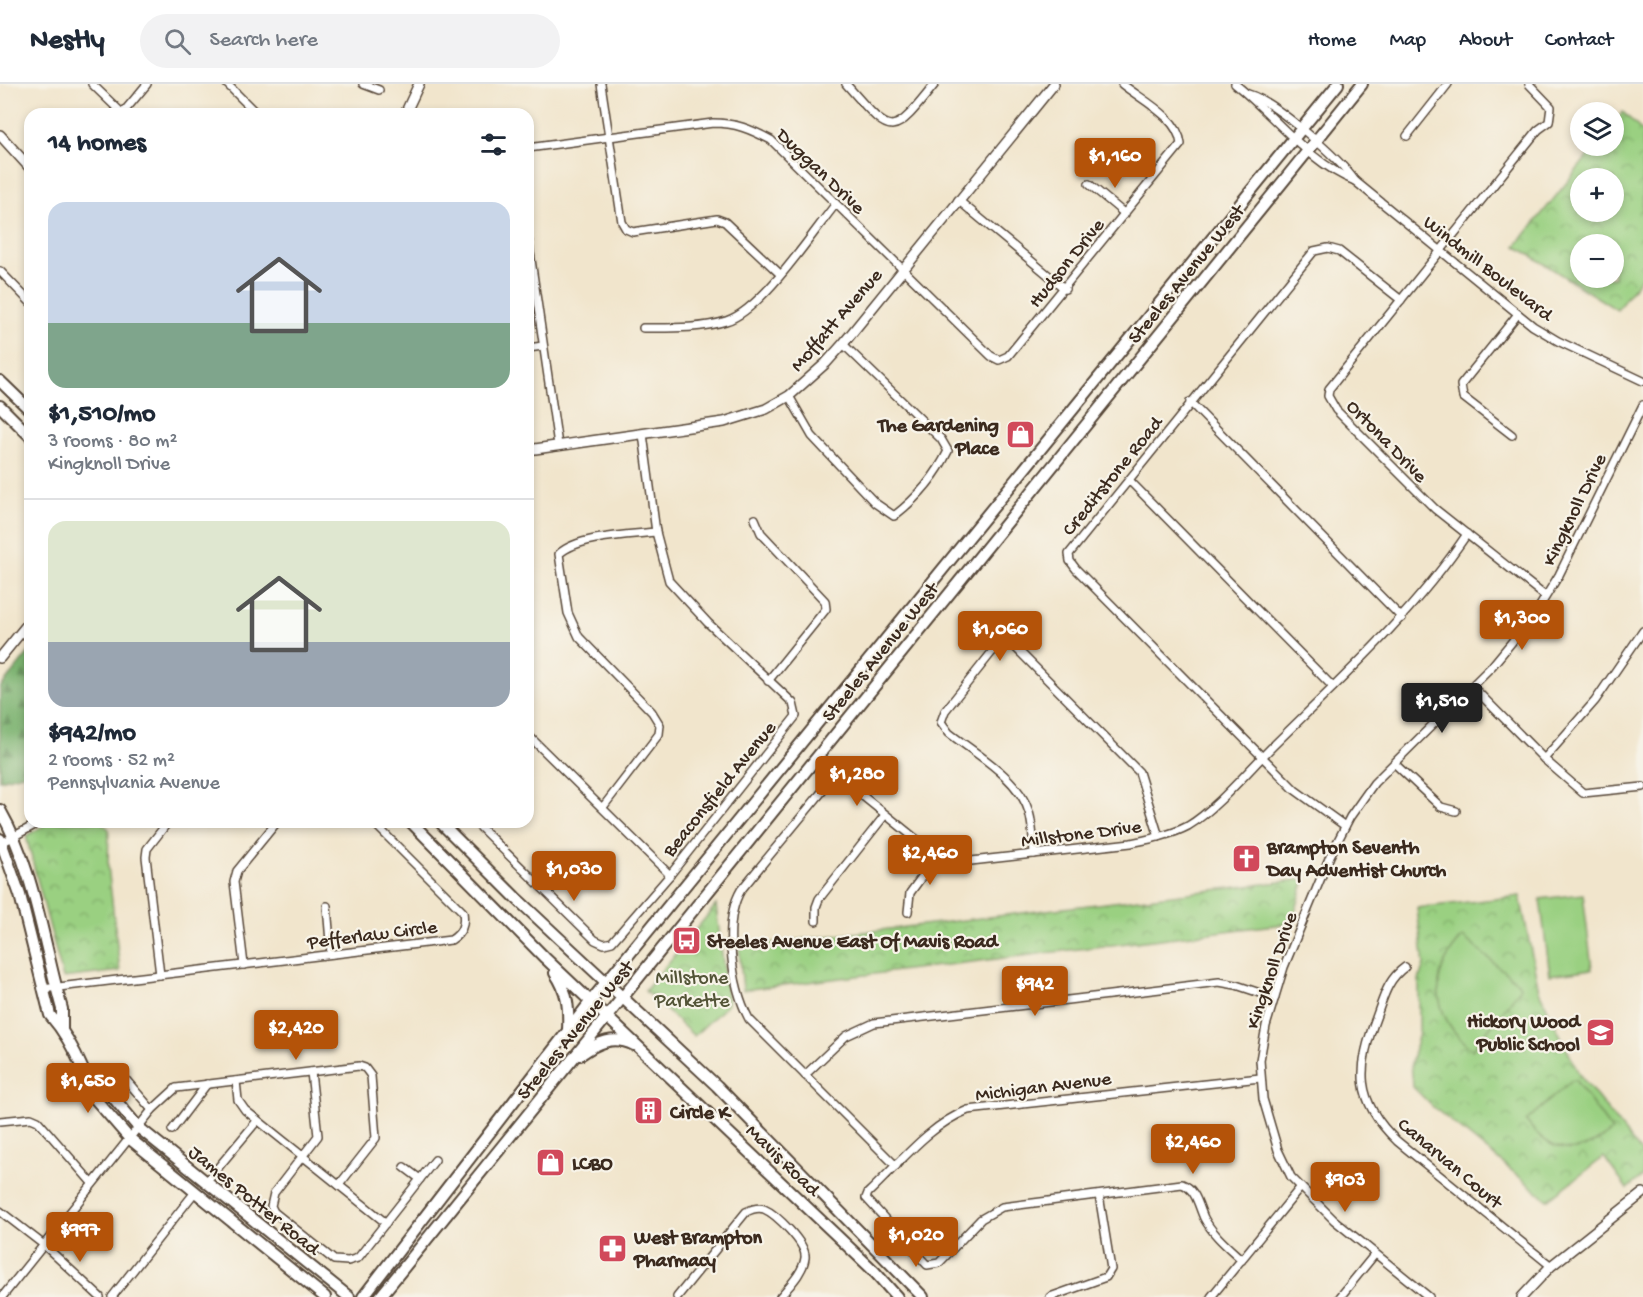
<!DOCTYPE html>
<html lang="en">
<head>
<meta charset="utf-8">
<style>
	body { margin:0; font-family:"Gochi Hand",sans-serif; background:#f2f2f3; color:#1f2937; height:100vh; display:flex; flex-direction:column; font-size:22px; white-space:nowrap }
	* { box-sizing:border-box; margin:0 }
	p { font-size:20px; color:#747a83 }
	.icon { flex:none; width:33px; height:33px; fill:none; stroke:currentColor; stroke-width:2; stroke-linecap:round; stroke-linejoin:round }
	.map { position:relative; flex:1; overflow:hidden }
	.sheet { position:absolute; left:24px; top:24px; width:510px; height:720px; display:flex; flex-direction:column; background:#fff; border-radius:18px; box-shadow:0 3px 9px #0003 }
	.sheet>* { flex:none }
	.controls { position:absolute; left:1570px; top:18px; display:grid; gap:12px }
	.controls a { display:grid; place-items:center; width:54px; height:54px; border-radius:50%; background:#fff; box-shadow:0 3px 9px #0003; font-size:30px }
	.price { position:absolute; translate:-50% -51px; padding:0 14px; border-radius:6px; background:#b45309; color:#fff; font-size:20px; line-height:39px; filter:drop-shadow(0 2px 3px #0008) }
	.price::after { content:''; position:absolute; left:50%; top:36px; width:18px; height:14px; margin-left:-9px; background:inherit; clip-path:polygon(0 0,100% 0,50% 100%) }
	.price.selected { background:#222; color:#fff }
	ul { padding:0; list-style:none }
	li { display:grid; align-content:center; gap:12px; height:318px; padding:0 24px }
	li+li { border-top:2px solid #e0e1e3 }
	li span { display:grid; place-items:center; height:186px; border-radius:18px; color:#555 }
	li>.icon { margin-inline-start:auto }
	span .icon { width:108px; height:108px; fill:#fffc; stroke-width:1 }
	li b { font-size:26px }
	h2 { display:flex; justify-content:space-between; align-items:center; height:72px; padding:0 24px; font-size:26px }
	header { display:flex; align-items:center; gap:36px; box-sizing:border-box; height:84px; padding:0 30px; background:#fff; border-bottom:2px solid #e0e1e3 }
	header strong { font-size:28px }
	nav { display:flex; gap:33px; margin-inline-start:auto; font-size:21px }
	.search { width:420px; height:54px; background:#f2f2f3; display:flex; align-items:center; gap:15px; box-sizing:border-box; padding:0 21px; border-radius:33px; color:#747a83; font-size:22px }
	.map>svg:first-child { display:block }
	.forest { fill:url(#forest-firs); stroke:#5b6e46; stroke-width:1.5 }
	.park { fill:url(#park-crowns); stroke:#6a7d50; stroke-width:1.5; fill-rule:evenodd }
	.pitch { fill:#9ad081; stroke:#6a7d50; stroke-width:1.5 }
	.lines { fill:none; stroke-linecap:round; stroke-linejoin:round }
	.minor-casing { stroke:#564638; stroke-width:10 }
	.tertiary-casing { stroke:#564638; stroke-width:12 }
	.secondary-casing { stroke:#564638; stroke-width:14 }
	.minor { stroke:#fff; stroke-width:7 }
	.tertiary { stroke:#fff; stroke-width:9 }
	.secondary { stroke:#fff; stroke-width:10 }
	.labels { text-anchor:middle; stroke-width:4.5; stroke-linejoin:round; paint-order:stroke }
	.street-label { font-size:20px; fill:#3b2a1e; stroke:#f7f3e8 }
	.poi-label { font-size:20px; font-weight:bold; fill:#3b2a1e; stroke:#f7f3e8; text-anchor:start }
	.park-label { font-size:20px; fill:#535437; stroke:#f7f3e8 }
</style>
</head>
<body>
<header>
<strong>Nestly</strong>
<div class="search"><svg class="icon" aria-label="search" viewBox="0 0 24 24"><circle cx="10" cy="10" r="6"/><path d="M15 15l6 6"/></svg>Search here</div>
<nav><a>Home</a><a>Map</a><a>About</a><a>Contact</a></nav>
</header>
<div class="map">
<svg width="1643" height="1213" viewBox="0 0 1643 1213">
	<defs>
		<pattern id="forest-firs" width="22" height="20" patternUnits="userSpaceOnUse" patternTransform="scale(1.5)"><rect width="22" height="20" fill="#7bb26f"/><path d="M5 1l3.5 6h-7zM16 11l3.5 6h-7z" fill="#66915b"/></pattern>
		<pattern id="park-crowns" width="20" height="18" patternUnits="userSpaceOnUse" patternTransform="scale(1.5)"><rect width="20" height="18" fill="#9ad081"/><path d="M2 6a3 3 0 1 1 6 0M12 15a3 3 0 1 1 6 0" fill="none" stroke="#7fa969"/></pattern>
	</defs>
	<rect width="100%" height="100%" fill="#f7f3e8"/>
	<filter id="ink" filterUnits="userSpaceOnUse"><feTurbulence type="fractalNoise" baseFrequency=".0167" numOctaves="2"/><feDisplacementMap in="SourceGraphic" scale="12" xChannelSelector="R" yChannelSelector="G"/><feConvolveMatrix kernelMatrix="1 2 1 2 8 2 1 2 1" color-interpolation-filters="sRGB"/></filter>
	<filter id="wash" filterUnits="userSpaceOnUse"><feTurbulence type="fractalNoise" baseFrequency=".008" numOctaves="4" result="noise"/><feDisplacementMap in="SourceGraphic" scale="24" xChannelSelector="R" yChannelSelector="G"/><feGaussianBlur stdDeviation="1.35" result="paint"/><feColorMatrix in="noise" values="0 0 0 0 0 0 0 0 0 0 0 0 0 0 0 0 0 1.4 0 .05"/><feComposite in="paint" operator="in"/></filter>
	<g filter="url(#wash)">
		<rect width="100%" height="100%" fill="#f1e5cc"/>
		<polygon class="forest" points="30,567 30,688 0,696 0,604"/>
		<g class="park">
			<path d="M1623,28L1643,48V191L1617,226L1516,162L1596,62H1614V39ZM1581,94H1614V128H1581ZM1614,160V194H1581V160Z"/>
			<polygon points="50,738 100,738 109,745 108,782 120,887 63,894 26,752"/>
			<polygon points="1305,795 1292,839 743,906 739,863"/>
			<polygon points="1520,812 1539,907 1579,990 1643,1071 1643,1092 1627,1105 1604,1073 1548,1116 1432,1022 1413,1003 1411,979 1419,949 1419,896 1424,881 1417,824"/>
			<polygon points="716,821 728,920 694,952 645,907"/>
		</g>
		<g class="pitch">
			<polygon points="1583,810 1592,885 1550,891 1540,815"/>
			<path d="M1463,853L1519,900L1520,905L1472,966C1433,933 1426,891 1463,853Z"/>
			<path d="M1575,996L1612,1047C1578,1074 1553,1072 1526,1037L1571,997Z"/>
		</g>
	</g>
	<g filter="url(#ink)">
		<g class="lines">
			<defs>
				<g id="minor">
					<polyline points="92,0 123,30"/>
					<polyline points="227,0 257,30"/>
					<polyline points="363,0 379,6"/>
					<polyline points="601,0 622,138 626,145 633,148 717,135 725,138 780,190"/>
					<path d="M846,0C893,53 890,56 935,0"/>
					<path d="M1235,0C1272,29 1310,80 1355,97"/>
					<polyline points="1529,0 1551,23 1549,38 1538,46 1329,305 1328,312 1336,326 1435,425 1545,512"/>
					<path d="M1248,10C1274,17 1339,74 1355,97L1533,242L1558,257L1643,297"/>
					<polyline points="122,30 147,0"/>
					<polyline points="1407,52 1448,0"/>
					<path d="M528,64L713,39C736,39 750,45 771,56L991,272L999,276L1008,272L1181,60C1178,33 1142,16 1122,0"/>
					<polyline points="1089,100 1125,130"/>
					<polyline points="958,116 1065,205"/>
					<polyline points="528,155 558,361"/>
					<polyline points="0,187 30,218"/>
					<path d="M643,244C669,244 701,245 726,237C761,227 811,151 835,121"/>
					<polyline points="528,264 543,262"/>
					<path d="M789,312L812,352L875,419L894,432C916,415 936,392 948,367L941,355L843,260"/>
					<polyline points="1190,318 1402,534"/>
					<polyline points="1512,351 1463,313 1461,301 1518,230"/>
					<polyline points="1129,396 1333,603"/>
					<polyline points="755,435 761,449 825,517 826,525 768,597"/>
					<polyline points="1472,602 1544,675 1583,709 1643,703"/>
					<polyline points="528,651 670,791"/>
					<polyline points="1544,675 1595,617 1643,547"/>
					<polyline points="1395,680 1441,723 1456,727"/>
					<path d="M603,723L659,650L660,641L652,628L579,553L568,529L559,470C578,452 629,451 656,448"/>
					<polyline points="475,738 595,856 604,860 612,858 670,791 796,632 793,619 708,539 669,497 656,448 643,350"/>
					<polyline points="1345,742 1295,706 1076,485 1070,477 1069,470 1314,167 1328,164 1339,167 1401,216"/>
					<polyline points="0,760 40,738"/>
					<path d="M1034,770C1033,756 1033,741 1029,728C1019,694 976,670 949,649L941,638L945,627L992,568L1004,559L1012,560L1139,688L1159,753"/>
					<polyline points="327,822 331,870"/>
					<polyline points="908,828 910,809 937,772"/>
					<polyline points="816,837 816,823 819,815 885,731"/>
					<polyline points="244,881 234,798 237,787 277,738"/>
					<path d="M1405,883C1388,895 1384,912 1377,931C1357,984 1354,1016 1397,1057L1551,1182"/>
					<polyline points="160,891 146,773 147,765 168,738"/>
					<path d="M42,905L451,856C462,849 465,841 463,828L373,738"/>
					<polyline points="311,988 318,1052 274,1109 271,1122 274,1128 334,1176 348,1177 358,1174 435,1076"/>
					<polyline points="121,990 152,1026"/>
					<polyline points="805,991 846,952 874,939 1219,898 1236,901 1275,914"/>
					<polyline points="236,997 238,1016 245,1026 386,1139"/>
					<polyline points="0,1037 31,1034 38,1037 92,1099"/>
					<polyline points="172,1046 207,1000"/>
					<path d="M896,1082L749,935C732,903 722,838 741,806L830,698L843,696L937,772L953,779L1131,759C1150,755 1171,751 1188,742C1215,726 1248,687 1271,664C1340,596 1412,531 1467,450"/>
					<polyline points="404,1083 420,1095"/>
					<polyline points="206,1098 257,1037"/>
					<polyline points="0,1127 44,1161 100,1213"/>
					<path d="M1242,1176C1228,1163 1213,1151 1204,1134C1198,1121 1196,1105 1182,1100L1002,1123L981,1135L939,1179L927,1181L866,1114L868,1109C899,1080 929,1041 968,1026L1260,994"/>
					<polyline points="2,1213 152,1026 176,1004 359,982 365,984 371,992 376,1054 339,1101"/>
					<polyline points="112,1213 195,1108"/>
					<path d="M677,1213L746,1128C752,1125 758,1123 764,1125C776,1130 807,1160 805,1174C803,1189 789,1202 780,1213"/>
					<polyline points="1050,1213 1106,1193 1111,1185 1099,1111"/>
					<polyline points="1211,1213 1300,1104"/>
					<polyline points="1340,1213 1375,1170"/>
					<polyline points="1429,1213 1334,1136 1291,1093 1278,1066 1263,1015 1260,976 1266,942 1284,883 1330,772 1350,733 1374,699 1492,582 1535,530 1559,491 1643,321"/>
				</g>
				<g id="tertiary">
					<polyline points="405,30 419,0"/>
					<polyline points="0,51 30,84"/>
					<polyline points="528,366 724,338 766,325 789,312 826,279 843,260 1054,0"/>
					<polyline points="0,574 30,537"/>
					<polyline points="1522,1213 1551,1182 1643,1109"/>
				</g>
				<g id="secondary">
					<polyline points="0,297 30,326"/>
					<polyline points="0,322 30,352"/>
					<path d="M0,726C35,787 43,858 62,925V945"/>
					<polyline points="411,738 545,874 874,1187 897,1213"/>
					<polyline points="440,738 515,813 717,1002 923,1213"/>
					<path d="M0,755L20,811L50,931C64,947 75,967 83,986C86,994 85,1002 90,1009L129,1054L325,1213"/>
					<path d="M555,889C568,908 569,924 568,946"/>
					<path d="M580,971C598,958 614,951 634,961"/>
					<polyline points="84,988 97,994 138,1043 349,1213"/>
					<polyline points="363,1213 591,917 1338,0"/>
					<polyline points="380,1213 1362,0"/>
				</g>
			</defs>
			<use href="#minor" class="minor-casing"/>
			<use href="#tertiary" class="tertiary-casing"/>
			<use href="#secondary" class="secondary-casing"/>
			<use href="#minor" class="minor"/>
			<use href="#tertiary" class="tertiary"/>
			<use href="#secondary" class="secondary"/>
		</g>
	</g>
	<defs>
		<symbol id="shop-square" viewBox="-11 -11 22 22"><rect x="-9" y="-9" width="18" height="18" rx="4" fill="#d1495b" stroke="#f7f3e8"/><path d="M-5-2.5h2.3a2.7 3.5 0 0 1 5.4 0H5L5.5 6h-11ZM-1.5-2.5h3a1.5 2.3 0 0 0-3 0Z" fill="#fff"/></symbol>
		<symbol id="church-square" viewBox="-11 -11 22 22"><rect x="-9" y="-9" width="18" height="18" rx="4" fill="#d1495b" stroke="#f7f3e8"/><path d="M-1.2-6h2.4v3.5h3.3v2.4h-3.3V6h-2.4V-.1h-3.3v-2.4h3.3Z" fill="#fff"/></symbol>
		<symbol id="bus-square" viewBox="-11 -11 22 22"><rect x="-9" y="-9" width="18" height="18" rx="4" fill="#d1495b" stroke="#f7f3e8"/><path d="M-5-6H5V4H4V6H2V4H-2V6H-4V4H-5ZM-3.5-4V0h7V-4ZM-3.5 1.2v1.5H-2V1.2ZM2 1.2v1.5H3.5V1.2Z" fill="#fff"/></symbol>
		<symbol id="school-square" viewBox="-11 -11 22 22"><rect x="-9" y="-9" width="18" height="18" rx="4" fill="#d1495b" stroke="#f7f3e8"/><path d="M0-5L7-2L0 1L-7-2ZM-4 1L0 2.5L4 1V4Q0 6-4 4Z" fill="#fff"/></symbol>
		<symbol id="building-square" viewBox="-11 -11 22 22"><rect x="-9" y="-9" width="18" height="18" rx="4" fill="#d1495b" stroke="#f7f3e8"/><path d="M-4-6H4V6H1V3H-1V6H-4ZM-2.5-4.3h1.7v1.8h-1.7ZM.8-4.3h1.7v1.8H.8ZM-2.5-1h1.7V.8h-1.7ZM.8-1h1.7V.8H.8Z" fill="#fff"/></symbol>
		<symbol id="pharmacy-square" viewBox="-11 -11 22 22"><rect x="-9" y="-9" width="18" height="18" rx="4" fill="#d1495b" stroke="#f7f3e8"/><path d="M-2-6h4v4h4v4h-4v4h-4v-4h-4v-4h4Z" fill="#fff"/></symbol>
	</defs>
	<g fill-rule="evenodd">
		<use href="#shop-square" x="1004" y="334" width="33" height="33"/>
		<use href="#church-square" x="1230" y="758" width="33" height="33"/>
		<use href="#bus-square" x="670" y="840" width="33" height="33"/>
		<use href="#school-square" x="1584" y="932" width="33" height="33"/>
		<use href="#building-square" x="632" y="1010" width="33" height="33"/>
		<use href="#shop-square" x="534" y="1062" width="33" height="33"/>
		<use href="#pharmacy-square" x="596" y="1148" width="33" height="33"/>
	</g>
	<g class="labels">
		<g class="street-label">
			<text transform="translate(822 86) rotate(44)" y="7">Duggan Drive</text>
			<text transform="translate(1065 178) rotate(-51)" y="7">Hudson Drive</text>
			<text transform="translate(1489 183) rotate(38)" y="7">Windmill Boulevard</text>
			<text transform="translate(1185 189) rotate(-51)" y="7">Steeles Avenue West</text>
			<text transform="translate(835 235) rotate(-49)" y="7">Moffatt Avenue</text>
			<text transform="translate(1388 356) rotate(46)" y="7">Ortona Drive</text>
			<text transform="translate(1111 391) rotate(-51)" y="7">Creditstone Road</text>
			<text transform="translate(1573 425) rotate(-64)" y="7">Kingknoll Drive</text>
			<text transform="translate(879 567) rotate(-51)" y="7">Steeles Avenue West</text>
			<text transform="translate(718 704) rotate(-51)" y="7">Beaconsfield Avenue</text>
			<text transform="translate(1081 748) rotate(-7)" y="7">Millstone Drive</text>
			<text transform="translate(372 849) rotate(-7)" y="7">Pefferlaw Circle</text>
			<text transform="translate(1270 886) rotate(-71)" y="7">Kingknoll Drive</text>
			<text transform="translate(574 945) rotate(-51)" y="7">Steeles Avenue West</text>
			<text transform="translate(1043 1001) rotate(-7)" y="7">Michigan Avenue</text>
			<text transform="translate(784 1075) rotate(44)" y="7">Mavis Road</text>
			<text transform="translate(1451 1078) rotate(40)" y="7">Canarvan Court</text>
			<text transform="translate(255 1115) rotate(39)" y="7">James Potter Road</text>
		</g>
		<g class="poi-label">
			<text x="999" y="347" text-anchor="end">The Gardening<tspan x="999" dy="23">Place</tspan></text>
			<text x="1267" y="769">Brampton Seventh<tspan x="1267" dy="23">Day Adventist Church</tspan></text>
			<text x="707" y="863">Steeles Avenue East Of Mavis Road</text>
			<text x="1580" y="943" text-anchor="end">Hickory Wood<tspan x="1580" dy="23">Public School</tspan></text>
			<text x="670" y="1034">Circle K</text>
			<text x="572" y="1085">LCBO</text>
			<text x="634" y="1159">West Brampton<tspan x="634" dy="23">Pharmacy</tspan></text>
		</g>
		<g class="park-label">
			<text x="692" y="899">Millstone<tspan x="692" dy="23">Parkette</tspan></text>
		</g>
	</g>
</svg>
<div class="controls">
<a><svg class="icon" aria-label="layers" viewBox="0 0 24 24"><path d="M12 4l9 5-9 5-9-5zM3 14l9 5 9-5"/></svg></a>
<a>+</a>
<a>−</a>
</div>
<b class="price" style="left:1115px;top:105px">$1,160</b>
<b class="price" style="left:1522px;top:567px">$1,300</b>
<b class="price" style="left:1000px;top:578px">$1,060</b>
<b class="price selected" style="left:1442px;top:650px">$1,510</b>
<b class="price" style="left:857px;top:723px">$1,280</b>
<b class="price" style="left:930px;top:802px">$2,460</b>
<b class="price" style="left:574px;top:818px">$1,030</b>
<b class="price" style="left:1035px;top:933px">$942</b>
<b class="price" style="left:296px;top:977px">$2,420</b>
<b class="price" style="left:88px;top:1030px">$1,650</b>
<b class="price" style="left:1193px;top:1091px">$2,460</b>
<b class="price" style="left:1345px;top:1129px">$903</b>
<b class="price" style="left:80px;top:1179px">$997</b>
<b class="price" style="left:916px;top:1184px">$1,020</b>
<section class="sheet">
<h2>14 homes<svg class="icon" aria-label="filters" viewBox="0 0 24 24"><path d="M4 7h16M4 17h16"/><circle cx="9" cy="7" r="2"/><circle cx="15" cy="17" r="2"/></svg></h2>
<ul>
<li><span style="background:linear-gradient(#c9d6e8 65%,#7fa58c 0)"><svg class="icon" aria-label="home" viewBox="0 0 24 24"><path d="M3 11l9-7 9 7M6 9v11h12V9"/></svg></span><div><b>$1,510/mo</b><p>3 rooms · 80 m²</p><p>Kingknoll Drive</p></div></li>
<li><span style="background:linear-gradient(#dfe7d0 65%,#9aa5b1 0)"><svg class="icon" aria-label="home" viewBox="0 0 24 24"><path d="M3 11l9-7 9 7M6 9v11h12V9"/></svg></span><div><b>$942/mo</b><p>2 rooms · 52 m²</p><p>Pennsylvania Avenue</p></div></li>
</ul>
</section>
</div>
</body>
</html>
